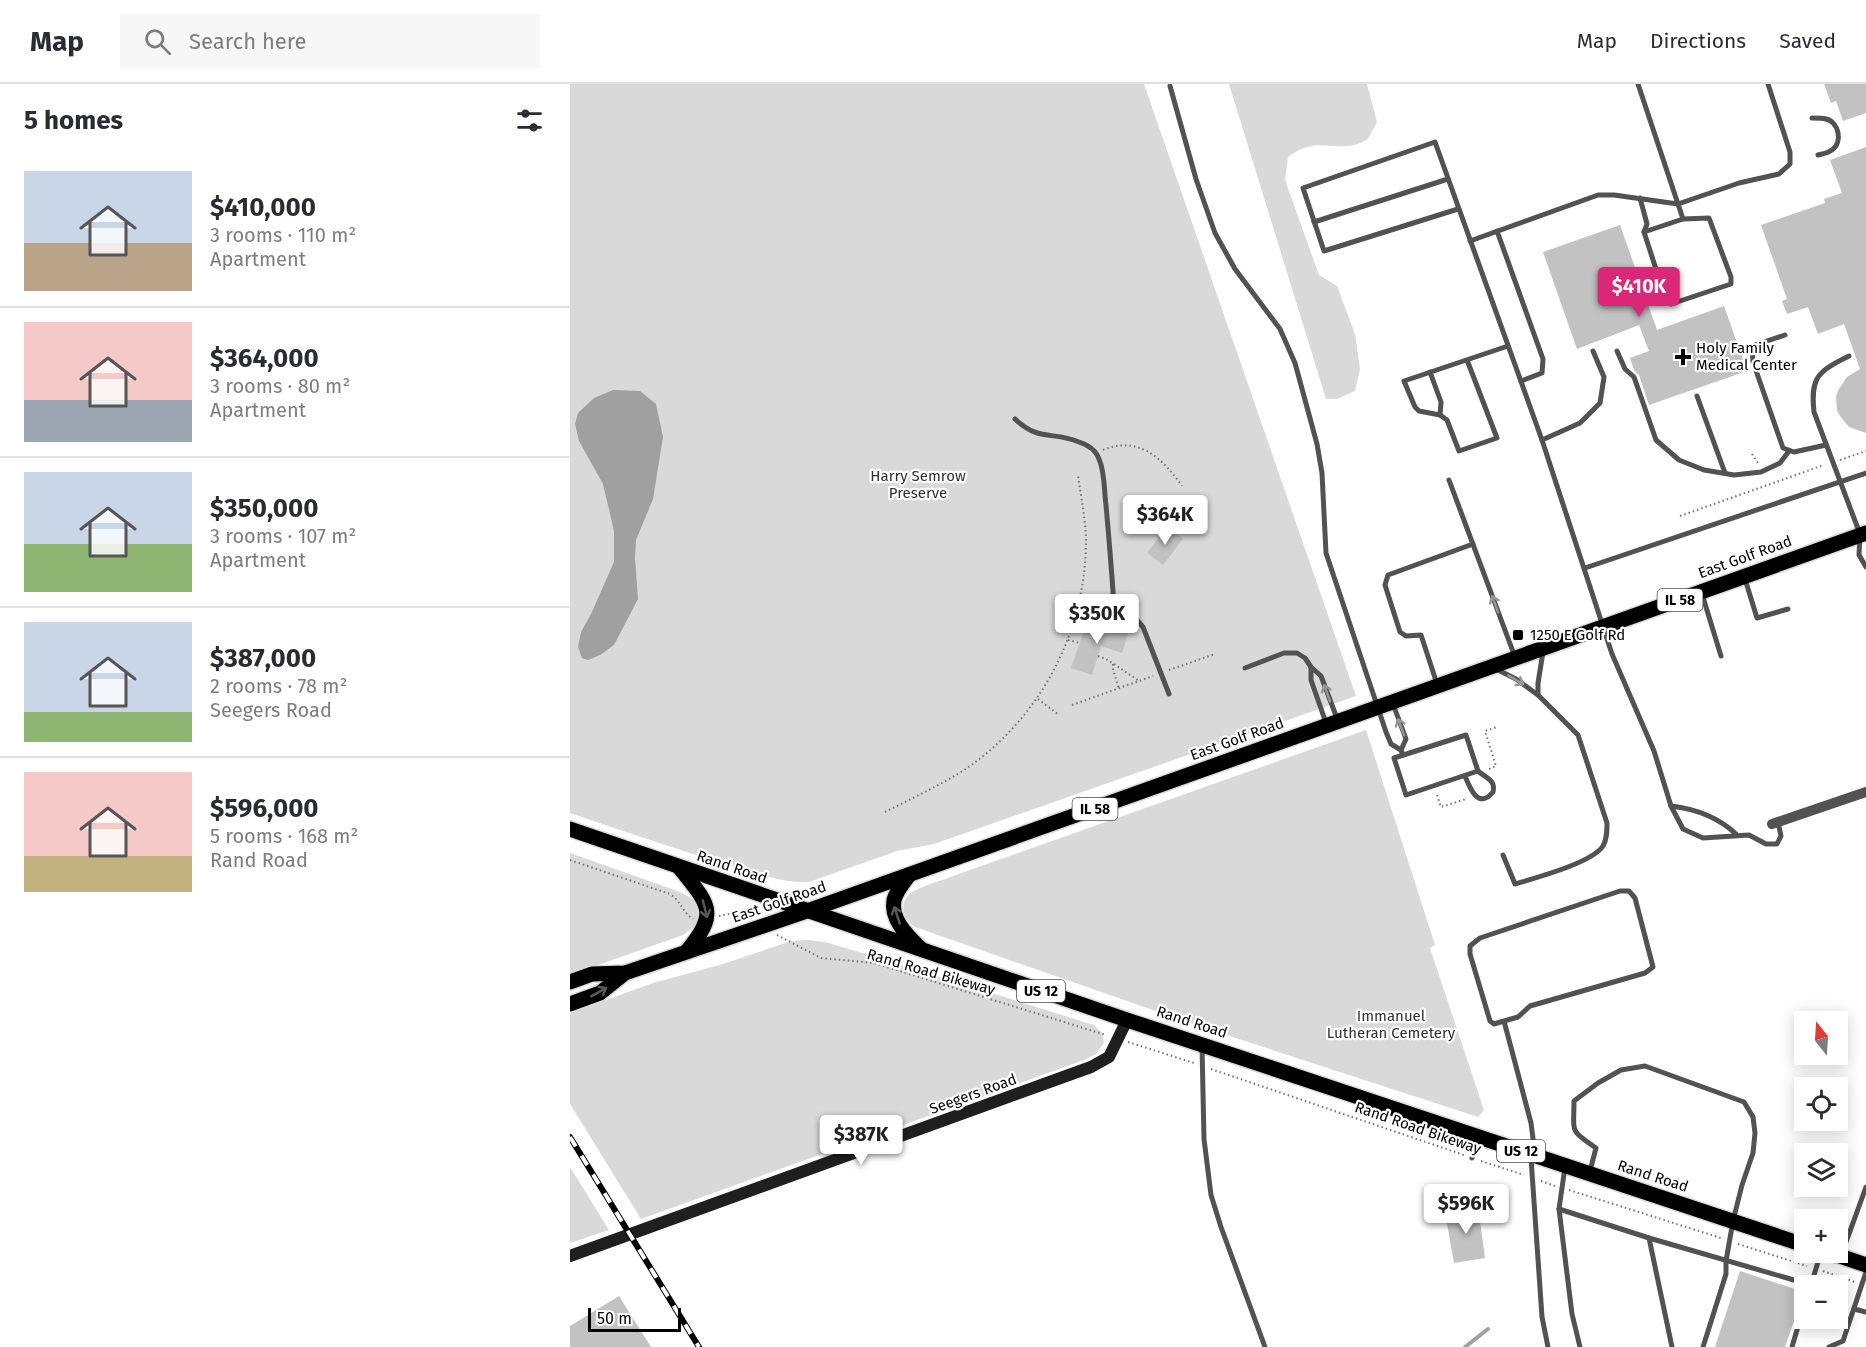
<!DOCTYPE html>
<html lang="en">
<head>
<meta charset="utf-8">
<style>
	body { margin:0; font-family:"Fira Sans",sans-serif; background:#f7f7f7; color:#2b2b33; height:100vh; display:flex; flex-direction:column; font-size:22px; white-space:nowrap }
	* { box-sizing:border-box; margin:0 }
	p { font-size:20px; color:#7c7c81 }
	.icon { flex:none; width:33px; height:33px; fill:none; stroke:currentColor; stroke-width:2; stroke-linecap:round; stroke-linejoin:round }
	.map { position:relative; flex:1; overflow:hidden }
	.details { display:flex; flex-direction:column; background:#fff; width:570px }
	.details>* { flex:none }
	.needle { width:39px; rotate:343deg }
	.tools { position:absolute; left:1224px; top:927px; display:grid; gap:12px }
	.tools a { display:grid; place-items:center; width:54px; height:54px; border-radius:0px; background:#fff; box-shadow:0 3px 15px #0003; font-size:30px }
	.scale { position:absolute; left:18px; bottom:15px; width:93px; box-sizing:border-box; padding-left:6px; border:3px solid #000; border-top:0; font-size:16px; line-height:21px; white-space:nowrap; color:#000; -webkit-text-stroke:4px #fff; paint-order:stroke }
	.price { position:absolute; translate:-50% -51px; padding:0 14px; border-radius:6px; background:#fff; color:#222; font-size:20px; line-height:39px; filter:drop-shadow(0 2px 3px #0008) }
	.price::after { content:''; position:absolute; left:50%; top:36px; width:18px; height:14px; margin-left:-9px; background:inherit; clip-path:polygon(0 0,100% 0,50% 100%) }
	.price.on { background:#db2777; color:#fff }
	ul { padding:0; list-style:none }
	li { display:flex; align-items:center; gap:18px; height:150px; padding:0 24px }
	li+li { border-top:2px solid #e1e1e2 }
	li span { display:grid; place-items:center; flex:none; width:168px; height:120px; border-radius:0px; color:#555 }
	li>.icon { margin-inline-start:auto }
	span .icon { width:72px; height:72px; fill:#fffc; stroke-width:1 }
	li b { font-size:26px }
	h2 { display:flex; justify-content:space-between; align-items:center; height:72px; padding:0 24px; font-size:26px }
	header { display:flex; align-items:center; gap:36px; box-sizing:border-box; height:84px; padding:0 30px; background:#fff; border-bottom:2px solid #e1e1e2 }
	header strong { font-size:28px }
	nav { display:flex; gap:33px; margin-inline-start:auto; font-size:21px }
	.search { width:420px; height:54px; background:#f7f7f7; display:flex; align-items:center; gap:15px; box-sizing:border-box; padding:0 21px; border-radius:0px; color:#7c7c81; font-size:22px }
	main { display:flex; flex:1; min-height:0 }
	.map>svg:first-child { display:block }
	.green { fill:#d9d9d9 }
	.water { fill:#a0a0a0 }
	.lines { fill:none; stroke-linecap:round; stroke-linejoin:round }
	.stream { stroke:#a0a0a0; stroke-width:4 }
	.building { fill:#c2c2c2 }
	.primary-casing { stroke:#dbdbdb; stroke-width:18 }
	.path { stroke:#747474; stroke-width:2; stroke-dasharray:1.5 3; stroke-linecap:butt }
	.lane { stroke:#525252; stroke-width:5 }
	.street { stroke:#525252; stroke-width:10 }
	.secondary { stroke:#1f1f1f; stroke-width:12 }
	.primary { stroke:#000; stroke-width:15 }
	.rail-casing { stroke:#000; stroke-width:6 }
	.rail { stroke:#fff; stroke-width:4; stroke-dasharray:11; stroke-linecap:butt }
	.oneway { stroke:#979797 }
	.oneway2 { stroke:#595959 }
	.poi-dot { fill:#000; stroke:#fff; stroke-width:2 }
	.labels { text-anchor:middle; stroke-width:4.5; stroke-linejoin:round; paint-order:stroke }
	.shield { fill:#fff; stroke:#4c4c4c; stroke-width:1.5 }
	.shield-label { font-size:14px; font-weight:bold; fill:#000 }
	.poi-label { font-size:15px; fill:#000; stroke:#fff; text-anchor:start }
	.park-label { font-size:15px; fill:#303030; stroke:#fff }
	.street-label { font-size:15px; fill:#000; stroke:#fff }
</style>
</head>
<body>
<header>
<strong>Map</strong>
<div class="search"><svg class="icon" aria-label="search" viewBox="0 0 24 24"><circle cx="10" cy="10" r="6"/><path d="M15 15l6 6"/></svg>Search here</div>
<nav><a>Map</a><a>Directions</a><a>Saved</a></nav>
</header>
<main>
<section class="details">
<h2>5 homes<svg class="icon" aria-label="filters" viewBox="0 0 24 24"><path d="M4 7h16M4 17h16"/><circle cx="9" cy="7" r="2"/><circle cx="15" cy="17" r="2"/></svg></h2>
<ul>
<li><span style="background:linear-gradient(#c9d6e8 60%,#b9a48a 0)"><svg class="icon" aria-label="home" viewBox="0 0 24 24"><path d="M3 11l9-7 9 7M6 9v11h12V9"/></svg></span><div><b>$410,000</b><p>3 rooms · 110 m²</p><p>Apartment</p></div></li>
<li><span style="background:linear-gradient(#f6c9c9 65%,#9aa5b1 0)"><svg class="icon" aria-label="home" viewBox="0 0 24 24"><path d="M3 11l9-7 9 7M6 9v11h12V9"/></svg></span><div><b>$364,000</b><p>3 rooms · 80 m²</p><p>Apartment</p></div></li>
<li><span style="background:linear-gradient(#c9d6e8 60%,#8fb573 0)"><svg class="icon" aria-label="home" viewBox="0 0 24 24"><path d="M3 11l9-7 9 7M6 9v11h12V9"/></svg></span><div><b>$350,000</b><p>3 rooms · 107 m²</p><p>Apartment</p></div></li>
<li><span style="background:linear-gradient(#c9d6e8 75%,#8fb573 0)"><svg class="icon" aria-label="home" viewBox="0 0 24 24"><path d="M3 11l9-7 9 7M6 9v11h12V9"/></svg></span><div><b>$387,000</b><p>2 rooms · 78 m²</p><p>Seegers Road</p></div></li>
<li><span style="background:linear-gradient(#f6c9c9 70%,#c2b280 0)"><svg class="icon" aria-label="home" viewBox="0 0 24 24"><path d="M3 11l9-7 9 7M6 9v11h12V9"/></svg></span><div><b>$596,000</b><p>5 rooms · 168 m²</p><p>Rand Road</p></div></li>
</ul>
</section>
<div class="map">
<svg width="1296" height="1263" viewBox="0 0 1296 1263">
	<rect width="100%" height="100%" fill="#fff"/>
	<g class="green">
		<path d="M0,0H574L786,612L364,760L327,767L239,798C212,799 187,789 162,782C108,766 54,747 0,729Z"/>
		<path d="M659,0H797L807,38L798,55C794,57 789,60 784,61C758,66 745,53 718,73L715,96L749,191L767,202L785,250L790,285L785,307L767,315H756Z"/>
		<path d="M796,646L865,861L860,864L914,1026L908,1033L629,942L345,843C333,835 328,819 341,809C344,806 351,804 355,802Z"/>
		<polygon points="0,769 110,808 121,814 130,825 128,840 113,851 0,891"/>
		<polygon points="238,856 255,858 316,876 524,941 532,949 534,959 526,970 514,976 71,1135 0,1020 0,929 83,899 153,880 221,857"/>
		<polygon points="0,1083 39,1146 0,1159"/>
	</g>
	<polygon class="water" points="43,306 70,307 86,320 93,353 83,415 66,456 65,474 68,515 44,561 30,571 18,576 12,574 8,563 11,548 21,530 44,478 44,447 33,400 9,357 5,340 8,329 24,314"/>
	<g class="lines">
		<polyline class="stream" points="895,1263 918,1245"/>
	</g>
	<g class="building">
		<polygon points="1254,0 1296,0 1296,29 1273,37 1266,17 1261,19"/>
		<polygon points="1296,63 1296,349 1279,343 1270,332 1267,326 1266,312 1269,305 1277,293 1290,285 1274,240 1248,250 1238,223 1217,230 1212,217 1217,215 1191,141 1255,119 1254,115 1272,109 1260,76"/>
		<polygon points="1050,141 1087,246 1154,222 1177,287 1079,321 1069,291 1064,286 1060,274 1079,267 1069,241 1007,265 973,168"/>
		<polygon points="597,443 613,455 593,481 577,469"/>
		<polygon points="523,535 538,540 537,543 558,550 552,569 531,562 522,591 501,584 516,541 521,542"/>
		<polygon points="908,1122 915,1174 884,1179 876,1134 882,1126"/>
		<polygon points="1170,1187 1234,1208 1215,1263 1145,1263"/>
		<polygon points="49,1212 81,1263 0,1263 0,1242"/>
	</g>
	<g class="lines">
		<defs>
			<g id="primary">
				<polyline points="0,745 557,936 1234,1161"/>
				<path d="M109,783C138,820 150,828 117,867"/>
				<path d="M339,791C334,798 326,807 324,816C320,836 339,853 351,865"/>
				<polyline points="0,898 22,890 55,889 237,827 1296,449"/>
				<polyline points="0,920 30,909 55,889"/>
				<polyline points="1258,1168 1296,1181"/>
			</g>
		</defs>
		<use href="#primary" class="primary-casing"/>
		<g class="path">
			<path d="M533,366C569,351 593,375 612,402"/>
			<polyline points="1182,370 1188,379"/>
			<polyline points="1270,376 1296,367"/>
			<polyline points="1110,432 1254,381"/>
			<polyline points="498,556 510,559"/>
			<polyline points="528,572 538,576 569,597"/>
			<polyline points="543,580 543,585 549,605"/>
			<polyline points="599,586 645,570"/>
			<polyline points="468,615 489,631"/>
			<polyline points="502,621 583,592"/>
			<polyline points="919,685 926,682 915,647 927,643"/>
			<polyline points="867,711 871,723 896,715"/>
			<path d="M315,728C339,716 364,704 388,690C467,640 515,552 516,459C516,436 511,414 508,391"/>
			<path d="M0,776L100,810C111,817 113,829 123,835"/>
			<polyline points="149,832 158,830 172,835"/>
			<polyline points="207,851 251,874 304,879 536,951"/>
			<polyline points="558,958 624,979"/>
			<polyline points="641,985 894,1071"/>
			<polyline points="911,1077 954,1091"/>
			<polyline points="971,1097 985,1102"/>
			<polyline points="999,1106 1151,1154"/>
			<polyline points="1168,1160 1237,1182"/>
			<polyline points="1253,1187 1285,1198"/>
		</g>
		<g class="lane">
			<polyline points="1068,0 1113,135 1139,134 1161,193 1161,200 1101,220 1096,216 1074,148 1077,140 1070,114"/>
			<polyline points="600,2 626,95 645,149 665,185 710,245 725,279 747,360 752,389 756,469 816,648 821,660 831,666 833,671"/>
			<path d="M1242,34C1246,34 1252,34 1256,35C1269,38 1273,58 1262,66C1258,69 1252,70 1248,71"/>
			<polyline points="888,125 754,167 733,104 865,58 972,356 1042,570 1084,667 1101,722 1113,745 1133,754 1179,751 1196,760 1207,760 1211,752 1208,738"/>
			<polyline points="744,138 878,95"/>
			<polyline points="927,147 973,275 972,289 951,297"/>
			<polyline points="1074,148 1113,135"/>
			<polyline points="900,157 1028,111 1044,111 1108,120 1169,99 1209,90 1220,80 1220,68 1198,0"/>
			<polyline points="1215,251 1182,262 1183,278 1213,364 1224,368 1256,361"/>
			<polyline points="1047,267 1055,285 1064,293 1086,356 1109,376 1134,386 1164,391 1191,388 1210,379 1219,367"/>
			<path d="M1279,272C1249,287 1240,292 1244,328L1290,450L1289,471L1296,483"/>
			<polyline points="897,276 927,354 889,367 877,336 870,331 849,327 845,323 834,297 938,262"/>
			<polyline points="860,288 871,318 870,331"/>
			<polyline points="1127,312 1155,389"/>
			<path d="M445,335C469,358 483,347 509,358C518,361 526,366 529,375C535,388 534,407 536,421C539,455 542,489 544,523L565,534L573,543L599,610"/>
			<polyline points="972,356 1010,339 1030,319 1034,293 1023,267"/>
			<polyline points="879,396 945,573"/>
			<polyline points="1015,484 1296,389"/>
			<polyline points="1175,495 1187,534 1218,525"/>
			<polyline points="1132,510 1151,572"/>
			<polyline points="741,583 741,596 756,639"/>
			<polyline points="675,584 714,569 727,569 735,574 741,583 751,592 768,637"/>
			<path d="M924,584L946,595L968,611L1008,651L1037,739C1037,747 1037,755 1033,762C1022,779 965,794 945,800L933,771"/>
			<polyline points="867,600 851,551 836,552 830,548 815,501 818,491 903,460"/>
			<polyline points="968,611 968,599 973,568"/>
			<polyline points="823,620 836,655 831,666"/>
			<polygon points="896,651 908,687 836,711 824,674"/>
			<path d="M895,692C900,704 908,726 923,708C926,696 916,694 908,687"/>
			<path d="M1101,722C1126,725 1148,733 1166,750"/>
			<polyline points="934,937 924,940 920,937 900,870 900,862 910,854 1050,807 1059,807 1065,814 1083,883 1075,889 960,922 948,933 934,937 961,1039 965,1070"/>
			<polyline points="632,962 634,1055 641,1111 651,1143 695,1263"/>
			<polyline points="902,1074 907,1054"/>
			<polyline points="961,1074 972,1233 978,1263"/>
			<polyline points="995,1083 989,1125 1002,1230 1010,1263"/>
			<path d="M1020,1087L1026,1064C999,1046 1004,1049 1004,1017L1028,999L1051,986L1075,982L1174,1018L1183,1033L1185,1049L1183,1069L1172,1101L1163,1137L1156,1177V1190L1133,1263"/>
			<polyline points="989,1125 1079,1154 1102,1263"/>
			<polyline points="1079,1154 1241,1201 1251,1168"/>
			<polyline points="1271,1172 1296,1103"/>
			<polyline points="1284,1225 1296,1228"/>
			<polyline points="1222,1263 1234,1222"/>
			<polyline points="1259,1263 1273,1257 1296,1188"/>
		</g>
		<polyline class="street" points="1202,740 1296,708"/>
		<polyline class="secondary" points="0,1172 521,983 539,973 557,936"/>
		<use href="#primary" class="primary"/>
		<defs>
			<polyline id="rail" points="0,1053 129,1263"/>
		</defs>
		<use href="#rail" class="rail-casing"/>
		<use href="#rail" class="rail"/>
	</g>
	<defs><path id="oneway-shaft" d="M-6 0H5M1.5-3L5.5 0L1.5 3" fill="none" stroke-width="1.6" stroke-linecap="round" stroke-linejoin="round" transform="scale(1.5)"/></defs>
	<g class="oneway">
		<use href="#oneway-shaft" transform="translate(925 520) rotate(-110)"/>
		<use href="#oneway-shaft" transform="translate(946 596) rotate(31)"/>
		<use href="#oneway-shaft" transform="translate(757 609) rotate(-110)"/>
		<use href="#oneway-shaft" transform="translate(831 643) rotate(-111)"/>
	</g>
	<g class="oneway2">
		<use href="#oneway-shaft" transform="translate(135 825) rotate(76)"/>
		<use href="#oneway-shaft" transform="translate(327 831) rotate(-108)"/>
		<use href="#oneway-shaft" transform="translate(29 908) rotate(-29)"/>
	</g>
	<g class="poi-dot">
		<path d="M1110 264h6v6h6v6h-6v6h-6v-6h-6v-6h6z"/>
		<rect x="942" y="545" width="12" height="12" rx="3"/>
	</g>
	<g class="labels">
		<g class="shield">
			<rect x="1087.5" y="505" width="45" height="22" rx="4.5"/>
			<rect x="502.5" y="714" width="45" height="22" rx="4.5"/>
			<rect x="447" y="896" width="48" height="22" rx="4.5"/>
			<rect x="927" y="1056" width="48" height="22" rx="4.5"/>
		</g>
		<g class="shield-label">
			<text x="1110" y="521">IL 58</text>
			<text x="525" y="730">IL 58</text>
			<text x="471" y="912">US 12</text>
			<text x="951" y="1072">US 12</text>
		</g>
		<g class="poi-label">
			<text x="1126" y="269">Holy Family<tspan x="1126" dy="17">Medical Center</tspan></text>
			<text x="960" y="556">1250 E Golf Rd</text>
		</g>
		<g class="park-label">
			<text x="348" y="397">Harry Semrow<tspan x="348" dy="17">Preserve</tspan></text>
			<text x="821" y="937">Immanuel<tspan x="821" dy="17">Lutheran Cemetery</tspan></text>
		</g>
		<g class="street-label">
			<text transform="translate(1175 473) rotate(-20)" y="5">East Golf Road</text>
			<text transform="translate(667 655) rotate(-20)" y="5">East Golf Road</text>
			<text transform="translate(162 783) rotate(19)" y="5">Rand Road</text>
			<text transform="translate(209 818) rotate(-19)" y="5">East Golf Road</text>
			<text transform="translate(361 888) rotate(16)" y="5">Rand Road Bikeway</text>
			<text transform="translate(622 938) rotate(18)" y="5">Rand Road</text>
			<text transform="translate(403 1010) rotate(-20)" y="5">Seegers Road</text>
			<text transform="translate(848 1044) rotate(19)" y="5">Rand Road Bikeway</text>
			<text transform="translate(1083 1092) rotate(18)" y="5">Rand Road</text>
		</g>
	</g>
</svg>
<div class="tools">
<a><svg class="needle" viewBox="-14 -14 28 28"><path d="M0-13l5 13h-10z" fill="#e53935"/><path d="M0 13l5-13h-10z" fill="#7c7c81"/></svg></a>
<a><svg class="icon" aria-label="locate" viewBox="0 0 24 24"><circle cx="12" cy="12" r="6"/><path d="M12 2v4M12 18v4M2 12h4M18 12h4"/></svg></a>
<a><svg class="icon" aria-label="layers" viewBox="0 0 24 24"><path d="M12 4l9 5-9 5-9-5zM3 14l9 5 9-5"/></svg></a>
<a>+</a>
<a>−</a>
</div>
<div class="scale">50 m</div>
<b class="price on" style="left:1069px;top:234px">$410K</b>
<b class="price" style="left:595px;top:462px">$364K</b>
<b class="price" style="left:527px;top:561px">$350K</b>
<b class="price" style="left:291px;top:1082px">$387K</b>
<b class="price" style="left:896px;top:1151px">$596K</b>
</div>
</main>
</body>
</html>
